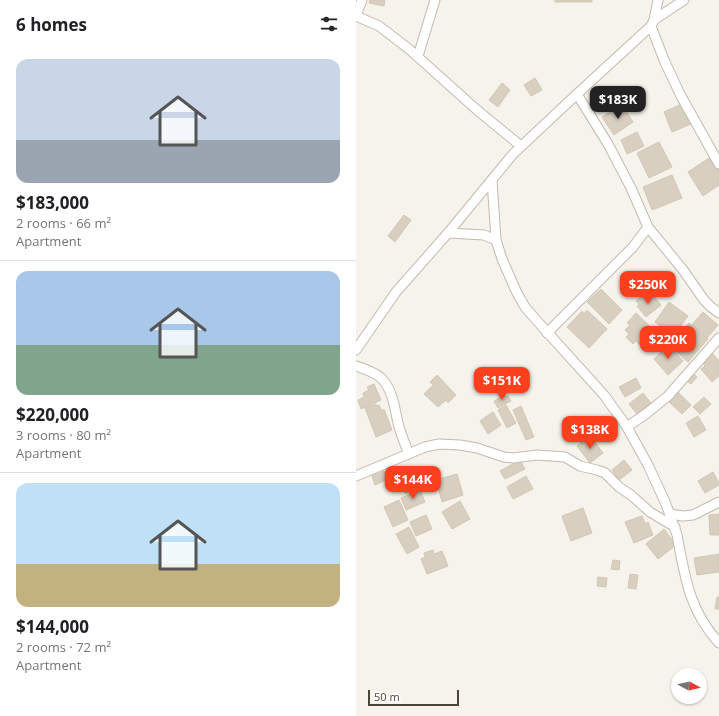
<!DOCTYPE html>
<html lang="en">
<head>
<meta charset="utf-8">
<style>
	body { margin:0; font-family:"Open Sans",sans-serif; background:#f6f6f6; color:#202124; height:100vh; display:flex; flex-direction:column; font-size:15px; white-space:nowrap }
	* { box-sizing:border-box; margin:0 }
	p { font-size:13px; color:#757577 }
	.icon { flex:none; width:22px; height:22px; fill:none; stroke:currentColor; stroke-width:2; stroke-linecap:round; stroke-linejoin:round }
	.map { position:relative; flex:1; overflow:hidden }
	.panel { display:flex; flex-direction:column; background:#fff; width:356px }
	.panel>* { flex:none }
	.needle { width:26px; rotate:98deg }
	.controls { position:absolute; left:315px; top:668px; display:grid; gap:8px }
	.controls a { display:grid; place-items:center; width:36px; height:36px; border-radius:50%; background:#fff; box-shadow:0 1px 3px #0004; font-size:20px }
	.scale { position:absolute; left:12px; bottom:10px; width:91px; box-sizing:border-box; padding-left:4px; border:2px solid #4b4439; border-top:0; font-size:11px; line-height:14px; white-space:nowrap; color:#4b4439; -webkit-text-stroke:3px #fff; paint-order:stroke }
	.price { position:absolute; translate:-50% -34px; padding:0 9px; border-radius:8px; background:#fc3f1d; color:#fff; font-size:13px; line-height:26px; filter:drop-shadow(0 1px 2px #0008) }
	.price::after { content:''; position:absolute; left:50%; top:24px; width:12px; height:9px; margin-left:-6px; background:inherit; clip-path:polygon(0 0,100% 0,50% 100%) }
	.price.selected { background:#222; color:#fff }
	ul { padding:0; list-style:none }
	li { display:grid; align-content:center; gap:8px; height:212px; padding:0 16px }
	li+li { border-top:1px solid #e0e0e0 }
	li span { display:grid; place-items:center; height:124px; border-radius:12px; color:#555 }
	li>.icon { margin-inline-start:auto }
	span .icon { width:72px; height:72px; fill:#fffc; stroke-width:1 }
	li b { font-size:17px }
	h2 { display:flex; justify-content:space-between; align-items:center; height:48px; padding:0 16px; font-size:17px }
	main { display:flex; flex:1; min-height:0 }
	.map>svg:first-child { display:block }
	.building { fill:#d8cfc1; stroke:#d3c7b4 }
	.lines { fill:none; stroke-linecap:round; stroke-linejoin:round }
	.minor-casing { stroke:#c2bbae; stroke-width:11 }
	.minor { stroke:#fff; stroke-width:9 }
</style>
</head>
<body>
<main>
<section class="panel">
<h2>6 homes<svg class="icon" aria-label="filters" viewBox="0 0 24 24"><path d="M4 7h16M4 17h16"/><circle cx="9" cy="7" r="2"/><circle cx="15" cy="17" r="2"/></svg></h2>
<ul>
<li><span style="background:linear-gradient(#c9d6e8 65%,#9aa5b1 0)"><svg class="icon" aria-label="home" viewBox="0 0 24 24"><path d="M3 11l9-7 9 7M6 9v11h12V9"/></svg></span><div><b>$183,000</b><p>2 rooms · 66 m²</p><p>Apartment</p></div></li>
<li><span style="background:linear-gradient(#a9c7e8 60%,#7fa58c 0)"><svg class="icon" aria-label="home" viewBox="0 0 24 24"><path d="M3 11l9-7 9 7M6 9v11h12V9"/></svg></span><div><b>$220,000</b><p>3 rooms · 80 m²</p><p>Apartment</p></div></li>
<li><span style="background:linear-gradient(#bfe0f5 65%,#c2b280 0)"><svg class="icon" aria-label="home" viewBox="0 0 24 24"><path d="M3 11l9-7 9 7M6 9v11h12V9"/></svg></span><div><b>$144,000</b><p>2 rooms · 72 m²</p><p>Apartment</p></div></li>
</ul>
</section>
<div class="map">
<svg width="363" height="716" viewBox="0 0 363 716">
	<rect width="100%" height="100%" fill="#f6f3ec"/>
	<g class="building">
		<polygon points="14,0 29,0 28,6 13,3"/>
		<rect x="199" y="0" width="37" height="2"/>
		<polygon points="179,78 186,90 175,96 168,85"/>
		<polygon points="146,83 154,90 142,107 133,100"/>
		<polygon points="328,103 337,123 316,132 308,112"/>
		<polygon points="266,105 277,122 258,135 246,117"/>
		<polygon points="281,132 288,146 271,154 265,140"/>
		<polygon points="303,142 316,167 293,178 281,153"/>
		<polygon points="356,156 363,167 363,185 347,196 332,172"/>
		<polygon points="316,175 326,198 296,210 287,187"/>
		<polygon points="48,215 55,220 39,242 32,236"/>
		<polygon points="245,289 266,310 253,324 231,302"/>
		<polygon points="296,294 305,305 290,317 281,306 283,305 280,301 287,295 290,298"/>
		<polygon points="313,302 332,316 317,336 299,322"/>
		<polygon points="231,310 251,329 233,348 211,327 226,311 228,314"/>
		<polygon points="347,312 362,325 350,339 335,326"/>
		<polygon points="280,313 303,335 293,345 290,342 285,346 280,341 277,344 270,337 273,334 269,330 274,325 271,323"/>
		<polygon points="333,323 352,339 332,362 313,345"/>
		<polygon points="313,345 327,361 312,375 298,359"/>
		<polygon points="356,353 363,361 363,376 356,382 345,369 349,366 346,362"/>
		<polygon points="337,373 341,377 335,384 330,380"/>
		<polygon points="81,375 100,395 92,403 90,400 82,407 68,394 77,385 74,382"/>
		<polygon points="280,378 285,388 269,397 263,387"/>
		<polygon points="18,384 25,400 5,409 2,400 8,397 7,393 13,390 11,387"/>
		<polygon points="322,392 335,405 326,414 312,401"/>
		<polygon points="287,393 295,403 281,414 273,404"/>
		<polygon points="148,395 149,397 152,396 155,401 142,408 138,401"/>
		<polygon points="348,397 355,404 344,414 337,407"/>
		<polygon points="20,404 20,406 23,405 26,411 28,409 36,430 20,437 9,408"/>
		<polygon points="150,405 160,423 151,428 142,410"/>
		<polygon points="165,406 178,437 170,440 157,410"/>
		<polygon points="137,412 145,425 132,434 124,421"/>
		<polygon points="342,416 350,430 338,437 330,423"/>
		<polygon points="234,436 247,453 234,463 221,446"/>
		<polygon points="164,460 169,469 149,479 144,471"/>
		<polygon points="268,460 276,470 263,480 256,470"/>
		<polygon points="47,466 59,484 51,489 40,471"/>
		<polygon points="28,471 32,479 19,485 16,476"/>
		<polygon points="357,472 363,483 363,485 349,493 342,481"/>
		<polygon points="51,474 60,484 50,494 42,483"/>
		<polygon points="101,474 107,495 86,502 80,480"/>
		<polygon points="170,476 177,489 157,499 151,487"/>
		<polygon points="64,490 69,502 50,510 45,498"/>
		<polygon points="43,500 52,520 37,527 28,507"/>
		<polygon points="104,501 114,519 96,529 86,512"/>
		<polygon points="227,508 236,533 215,541 206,516"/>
		<polygon points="363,514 363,535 354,535 353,515"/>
		<polygon points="70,515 76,529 60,536 54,522"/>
		<polygon points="286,516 289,524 292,522 297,535 278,543 269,522"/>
		<polygon points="53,527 63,547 51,554 40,534"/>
		<polygon points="308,529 320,545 302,559 290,544"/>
		<polygon points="77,550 78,554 86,551 92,566 71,574 65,559 69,557 68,553"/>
		<polygon points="363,554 363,572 341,575 338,558"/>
		<polygon points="257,560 264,561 263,570 255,569"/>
		<polygon points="274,574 282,575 280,589 272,588"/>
		<polygon points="242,577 251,578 250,587 241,586"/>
		<polygon points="361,597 363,597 363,609 359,609"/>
	</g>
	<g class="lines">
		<defs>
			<g id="minor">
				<polyline points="0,15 6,0"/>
				<polyline points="0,16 23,26 53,49 121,110 165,146"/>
				<polyline points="298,20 302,0"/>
				<polyline points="295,26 308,60 325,96 363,164"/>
				<polyline points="62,56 79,0"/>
				<polyline points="221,94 252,144 275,188 292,227 327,270 348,300 355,307 363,313"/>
				<path d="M136,180L140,240L146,259L161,293L169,307L182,322L248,395L271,427L292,465L310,504L321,535C329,577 333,610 363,643"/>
				<polyline points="92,233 128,235 140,240"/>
				<polyline points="191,333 277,247 292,227"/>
				<polyline points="0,350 40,292 92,233 157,154 221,94 295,26 298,20 328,0"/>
				<path d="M0,366C9,369 21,373 27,380C38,393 39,412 43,427C46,436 49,445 53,454"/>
				<polyline points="271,427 291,413 312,396 363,338"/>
				<polyline points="0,476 69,447 83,444 104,445 121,448 148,457 157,458 181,455 209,457 224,466 241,470 249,473 263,487 275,495 294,512 319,527"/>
				<polyline points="314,514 327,516 337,515 363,502"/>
			</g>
		</defs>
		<use href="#minor" class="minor-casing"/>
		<use href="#minor" class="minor"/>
	</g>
</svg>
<div class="controls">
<a><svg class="needle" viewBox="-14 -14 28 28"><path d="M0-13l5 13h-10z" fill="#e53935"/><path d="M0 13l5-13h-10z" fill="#757577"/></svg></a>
</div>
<div class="scale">50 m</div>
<b class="price selected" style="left:262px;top:120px">$183K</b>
<b class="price" style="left:292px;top:305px">$250K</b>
<b class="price" style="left:312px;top:360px">$220K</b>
<b class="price" style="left:146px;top:401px">$151K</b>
<b class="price" style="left:234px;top:450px">$138K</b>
<b class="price" style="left:57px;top:500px">$144K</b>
</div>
</main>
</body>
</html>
